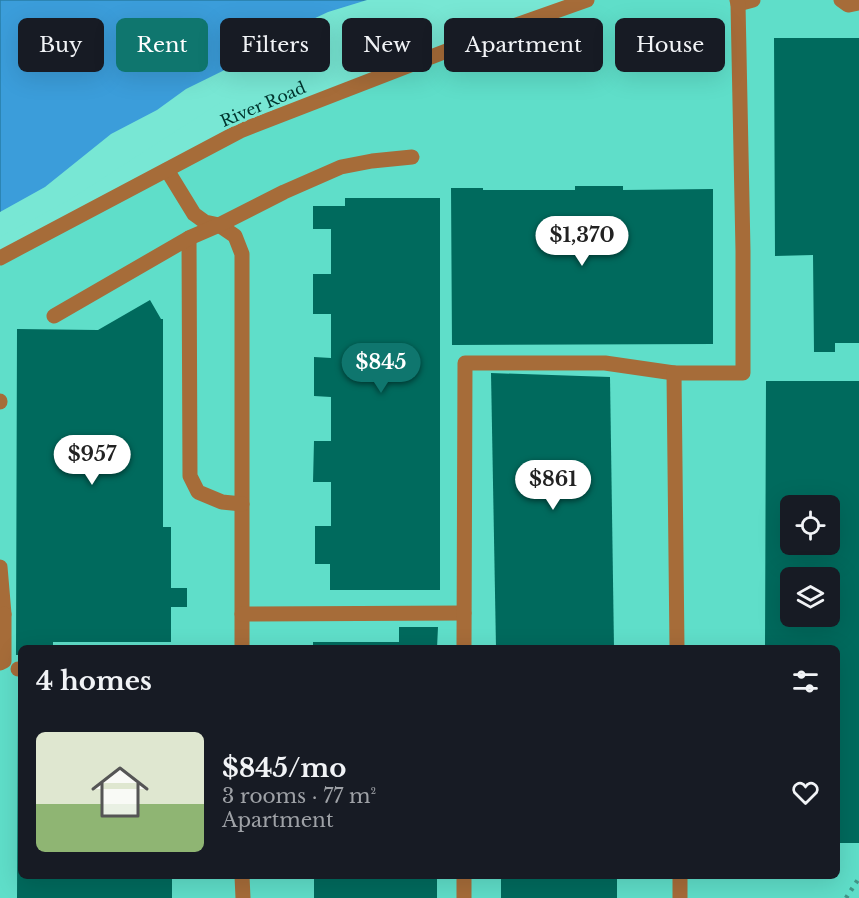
<!DOCTYPE html>
<html lang="en">
<head>
<meta charset="utf-8">
<style>
	body { margin:0; font-family:"Libre Baskerville",serif; background:#20242c; color:#f1f3f6; height:100vh; display:flex; flex-direction:column; font-size:22px; white-space:nowrap }
	* { box-sizing:border-box; margin:0 }
	p { font-size:20px; color:#9ea1a6 }
	.icon { flex:none; width:33px; height:33px; fill:none; stroke:currentColor; stroke-width:2; stroke-linecap:round; stroke-linejoin:round }
	.map { position:relative; flex:1; overflow:hidden }
	.drawer { position:absolute; left:18px; top:645px; width:822px; height:234px; display:flex; flex-direction:column; background:#171b24; border-radius:9px; box-shadow:0 6px 24px #0002 }
	.drawer>* { flex:none }
	.banner { position:absolute; left:18px; top:18px; width:824px; height:54px; display:flex; gap:12px }
	.fabs { position:absolute; left:780px; top:495px; display:grid; gap:12px }
	.fabs a { display:grid; place-items:center; width:60px; height:60px; border-radius:9px; background:#171b24; box-shadow:0 6px 24px #0002; font-size:30px }
	.price { position:absolute; translate:-50% -51px; padding:0 14px; border-radius:21px; background:#fff; color:#222; font-size:20px; line-height:39px; filter:drop-shadow(0 2px 3px #0008) }
	.price::after { content:''; position:absolute; left:50%; top:36px; width:18px; height:14px; margin-left:-9px; background:inherit; clip-path:polygon(0 0,100% 0,50% 100%) }
	.price.current { background:#0f766e; color:#fff }
	ul { padding:0; list-style:none }
	li { display:flex; align-items:center; gap:18px; height:150px; padding:0 18px }
	li span { display:grid; place-items:center; flex:none; width:168px; height:120px; border-radius:9px; color:#555 }
	li>.icon { margin-inline-start:auto }
	span .icon { width:72px; height:72px; fill:#fffc; stroke-width:1 }
	li b { font-size:26px }
	h2 { display:flex; justify-content:space-between; align-items:center; height:72px; padding:0 18px; font-size:26px }
	.tag { padding:0 21px; border-radius:9px; background:#171b24; box-shadow:0 6px 24px #0002; font-size:21px; line-height:54px }
	.tag.current { background:#0f766e; color:#fff }
	.map>svg:first-child { display:block }
	.built { fill:#5fdec9; fill-rule:evenodd }
	.water { fill:#3b9dda; stroke:#297ea6; stroke-width:1.5 }
	.pier { fill:#78e7d4 }
	.building { fill:#006a5d; fill-rule:evenodd }
	.lines { fill:none; stroke-linecap:round; stroke-linejoin:round }
	.minor { stroke:#a66c39; stroke-width:15 }
	.rail { stroke:#419688; stroke-width:4.5; stroke-dasharray:3 6; stroke-linecap:butt }
	.labels { text-anchor:middle; stroke-width:6; stroke-linejoin:round; paint-order:stroke }
	.street-label { font-size:16px; fill:#00352e; stroke:#78e7d4 }
</style>
</head>
<body>
<div class="map">
<svg width="859" height="898" viewBox="0 0 859 898">
	<rect width="100%" height="100%" fill="#78e7d4"/>
	<path class="built" d="M587,0H859V898H0V258L240,131ZM790,506H830V544H790ZM790,578H830V616H790ZM21,648H837V876H21Z"/>
	<polygon class="water" points="0,0 406,0 292,52 0,234"/>
	<polygon class="pier" points="367,0 409,0 408,3 294,55 69,200 0,237 0,212 45,187 111,134 157,110 186,89 251,57 294,28 328,12"/>
	<g class="building">
		<polygon points="774,38 859,38 859,343 835,343 835,352 814,352 813,255 775,256"/>
		<polygon points="575,186 623,186 623,190 713,189 713,344 452,345 451,188 483,188 483,190 575,190"/>
		<polygon points="345,198 440,198 440,590 330,590 330,564 315,564 315,526 331,526 331,482 313,482 314,441 331,441 331,397 314,396 314,357 331,358 331,314 313,314 313,274 331,274 331,229 313,229 313,206 345,206"/>
		<polygon points="150,300 161,319 163,319 163,527 171,527 171,588 187,588 187,607 171,607 171,642 53,642 53,648 21,648 21,655 16,655 17,329 98,330"/>
		<polygon points="491,373 610,377 614,648 496,648"/>
		<path d="M766,381H859V843H837V648H765ZM790,506H830V544H790ZM790,578H830V616H790Z"/>
		<polygon points="399,627 438,627 437,648 313,648 313,642 399,642"/>
		<polygon points="18,696 21,696 21,876 172,876 172,898 17,898"/>
		<rect x="314" y="876" width="123" height="22"/>
		<rect x="501" y="876" width="116" height="22"/>
	</g>
	<g class="lines">
		<g class="minor">
			<polyline points="841,0 848,5 859,3"/>
			<polyline points="738,4 753,0"/>
			<polyline points="167,170 194,214 205,222 219,225 235,236 242,254 242,648"/>
			<polyline points="189,238 190,476 198,492 222,502 242,504"/>
			<polyline points="0,258 240,131 480,38 587,0"/>
			<polyline points="54,316 189,238 219,225 284,192 341,167 372,161 412,157"/>
			<polyline points="0,401 0,402"/>
			<polyline points="0,567 4,614 0,616"/>
			<polyline points="242,614 464,613"/>
			<polyline points="464,648 465,363 605,363 674,373"/>
			<polyline points="677,648 674,373 743,373 743,251 738,4 737,0"/>
			<polyline points="0,663 4,661 4,614"/>
			<polyline points="18,669 21,669"/>
			<polyline points="242,876 243,898"/>
			<polyline points="464,876 464,898"/>
			<polyline points="680,876 680,898"/>
		</g>
		<polyline class="rail" points="846,898 859,878"/>
	</g>
	<g class="labels">
		<g class="street-label">
			<text transform="translate(263 104) rotate(-23)" y="6">River Road</text>
		</g>
	</g>
</svg>
<div class="fabs">
<a><svg class="icon" aria-label="locate" viewBox="0 0 24 24"><circle cx="12" cy="12" r="6"/><path d="M12 2v4M12 18v4M2 12h4M18 12h4"/></svg></a>
<a><svg class="icon" aria-label="layers" viewBox="0 0 24 24"><path d="M12 4l9 5-9 5-9-5zM3 14l9 5 9-5"/></svg></a>
</div>
<b class="price" style="left:582px;top:267px">$1,370</b>
<b class="price current" style="left:381px;top:394px">$845</b>
<b class="price" style="left:92px;top:486px">$957</b>
<b class="price" style="left:553px;top:511px">$861</b>
<div class="banner">
<a class="tag">Buy</a>
<a class="tag current">Rent</a>
<a class="tag">Filters</a>
<a class="tag">New</a>
<a class="tag">Apartment</a>
<a class="tag">House</a>
</div>
<section class="drawer">
<h2>4 homes<svg class="icon" aria-label="filters" viewBox="0 0 24 24"><path d="M4 7h16M4 17h16"/><circle cx="9" cy="7" r="2"/><circle cx="15" cy="17" r="2"/></svg></h2>
<ul>
<li><span style="background:linear-gradient(#dfe7d0 60%,#8fb573 0)"><svg class="icon" aria-label="home" viewBox="0 0 24 24"><path d="M3 11l9-7 9 7M6 9v11h12V9"/></svg></span><div><b>$845/mo</b><p>3 rooms · 77 m²</p><p>Apartment</p></div><svg class="icon" aria-label="heart" viewBox="0 0 24 24"><path d="M12 20l-8-8c-3-5 5-10 8-4 3-6 11-1 8 4z"/></svg></li>
</ul>
</section>
</div>
</body>
</html>
